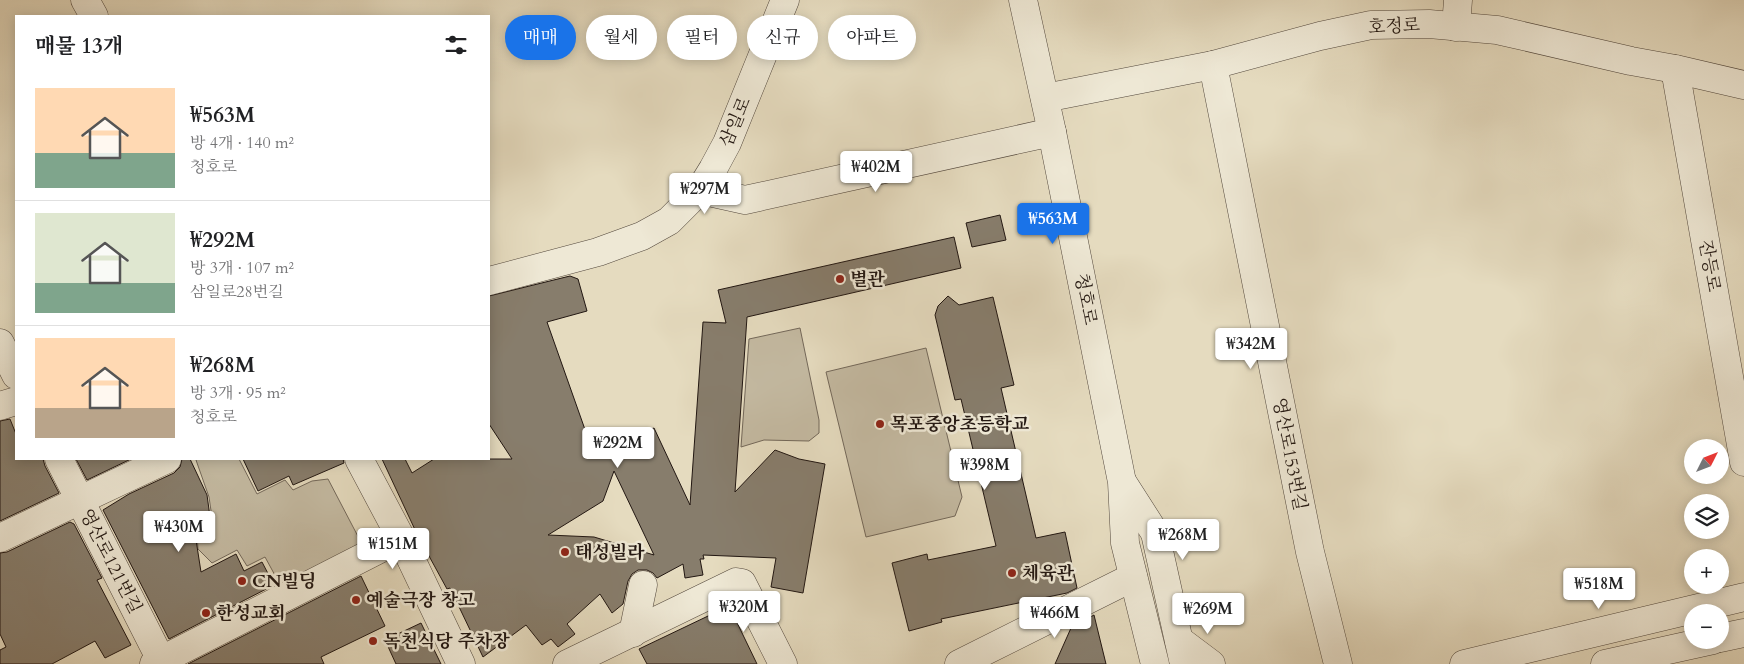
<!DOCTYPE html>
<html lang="ko">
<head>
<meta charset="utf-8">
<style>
	body { margin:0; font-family:Cardo,"Noto Serif KR",serif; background:#f6f6f6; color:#202124; height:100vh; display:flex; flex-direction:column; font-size:19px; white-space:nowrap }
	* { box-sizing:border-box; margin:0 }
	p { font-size:16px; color:#757577 }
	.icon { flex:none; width:28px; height:28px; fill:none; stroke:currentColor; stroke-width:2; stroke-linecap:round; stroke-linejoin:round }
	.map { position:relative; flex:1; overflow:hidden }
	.sheet { position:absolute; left:15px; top:15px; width:475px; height:445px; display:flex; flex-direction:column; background:#fff; border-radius:0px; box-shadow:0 2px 12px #0003 }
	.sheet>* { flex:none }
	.top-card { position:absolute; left:505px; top:15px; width:475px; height:45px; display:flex; gap:10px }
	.needle { width:32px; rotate:48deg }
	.buttons { position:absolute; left:1684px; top:439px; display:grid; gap:10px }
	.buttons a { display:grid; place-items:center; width:45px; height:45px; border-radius:50%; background:#fff; box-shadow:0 2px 12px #0003; font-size:25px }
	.price { position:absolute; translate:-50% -42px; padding:0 11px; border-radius:5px; background:#fff; color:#222; font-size:16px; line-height:32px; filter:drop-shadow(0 1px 2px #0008) }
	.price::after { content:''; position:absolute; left:50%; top:30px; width:15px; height:11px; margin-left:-8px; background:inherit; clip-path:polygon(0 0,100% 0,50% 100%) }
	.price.current { background:#1a73e8; color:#fff }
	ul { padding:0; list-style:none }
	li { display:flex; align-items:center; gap:15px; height:125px; padding:0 20px }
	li+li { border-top:1px solid #e0e0e0 }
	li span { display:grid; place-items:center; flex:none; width:140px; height:100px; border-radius:0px; color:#555 }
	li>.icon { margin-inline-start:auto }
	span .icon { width:60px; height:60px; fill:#fffc; stroke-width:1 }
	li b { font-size:21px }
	h2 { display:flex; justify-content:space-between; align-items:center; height:60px; padding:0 20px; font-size:21px }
	.pill { padding:0 18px; border-radius:22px; background:#fff; box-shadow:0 2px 12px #0003; font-size:18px; line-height:45px }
	.pill.current { background:#1a73e8; color:#fff }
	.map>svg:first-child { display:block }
	.green { fill:#c4baa2; stroke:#73685a }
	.building { fill:#877d6c; stroke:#221712; fill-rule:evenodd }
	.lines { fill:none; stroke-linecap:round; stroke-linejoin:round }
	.minor-casing { stroke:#53483d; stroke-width:29 }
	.minor { stroke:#eee8d5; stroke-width:28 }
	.poi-dot { fill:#8f2418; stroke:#eee8d5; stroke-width:2 }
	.labels { text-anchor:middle; stroke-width:5; stroke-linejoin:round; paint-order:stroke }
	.street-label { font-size:18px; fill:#221712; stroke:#eee8d5 }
	.poi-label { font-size:18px; font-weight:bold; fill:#221712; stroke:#eee8d5; text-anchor:start }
</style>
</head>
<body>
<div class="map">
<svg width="1744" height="664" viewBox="0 0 1744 664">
	<rect width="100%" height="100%" fill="#e5dbbf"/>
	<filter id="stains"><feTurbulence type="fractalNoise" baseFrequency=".004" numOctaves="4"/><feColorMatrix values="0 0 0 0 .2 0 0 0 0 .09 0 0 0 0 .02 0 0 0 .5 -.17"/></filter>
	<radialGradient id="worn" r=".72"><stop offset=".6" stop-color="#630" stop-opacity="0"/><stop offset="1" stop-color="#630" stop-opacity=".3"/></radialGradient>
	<g class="green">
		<polygon points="800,328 819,420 819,433 809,441 764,440 741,447 749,339"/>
		<polygon points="926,348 962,497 955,516 866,537 826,372"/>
		<polygon points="199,459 239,459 257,494 285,480 293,490 312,481 328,479 363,546 283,590 265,557 247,566 237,550 212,563 198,549 197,531 213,524 209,497 196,460"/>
	</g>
	<g class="building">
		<polygon points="1000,215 1006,240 972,247 966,223"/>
		<path d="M954,237L961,268L747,317L735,492L775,450L799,459L825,464L803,593L771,587L776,558L703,555L704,559H700L703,575L685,578L683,564L657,578L653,573L647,570H638L632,574L628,581L623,604L612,613L600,594L567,624L575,634L558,647L551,639L542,645L526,625L483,657L450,588L447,589L417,534L382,459H405L412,473L434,459H512L489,424V296L570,276L578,279L587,311L547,322L594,455L654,428L690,505L703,322L726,323L718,290ZM614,471L654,555L594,537L548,535L603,501Z"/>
		<polygon points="948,296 959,305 993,297 1014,385 1001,388 1036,538 1065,532 1077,588 1067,593 941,619 942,622 909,631 892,563 927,554 928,560 996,546 961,399 955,400 935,315 938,306"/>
		<polygon points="10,419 16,434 16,459 43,459 45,466 59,493 0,521 0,421"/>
		<polygon points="76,459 131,459 87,480"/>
		<polygon points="182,459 190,459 207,495 211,524 194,527 201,572 236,554 244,571 262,562 274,585 169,639 103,510 129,494 174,473 180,467"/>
		<polygon points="243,459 343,459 344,463 293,485 289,476 258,491"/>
		<polygon points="70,522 74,524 102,578 97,580 131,645 105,658 95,641 52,664 0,664 0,650 6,647 0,634 0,553 7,552"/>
		<polygon points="361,576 385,626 321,657 324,664 188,664"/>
		<polygon points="729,606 757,664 647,664 639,649"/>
		<polygon points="1094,615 1106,664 1055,664 1071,628"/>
		<polygon points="421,623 441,664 396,664 385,640"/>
	</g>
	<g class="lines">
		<defs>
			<g id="minor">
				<polyline points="85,0 94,16"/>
				<polyline points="1023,0 1052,132 1122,482 1125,543 1155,664"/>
				<polyline points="1456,27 1458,0"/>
				<polyline points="1213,65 1310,552 1338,664"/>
				<polyline points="1675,69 1744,462"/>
				<polyline points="1045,98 1213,65 1320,36 1371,25 1429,24 1497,30 1631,61 1675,69 1744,85"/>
				<polyline points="700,190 745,200 1052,132"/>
				<polyline points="489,281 598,252 642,236 669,221 700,190 713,169 727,143 785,0"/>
				<polyline points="0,343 16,375"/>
				<polyline points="0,406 16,401"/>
				<polyline points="59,459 163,664"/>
				<polyline points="359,459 401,538 461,664"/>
				<polyline points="1123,483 1155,533 1184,664"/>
				<polyline points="0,538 167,459"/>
				<polyline points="633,633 643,585"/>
				<polyline points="1720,638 1744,633"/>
				<polyline points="1179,640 1211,664"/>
				<polyline points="154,664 401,538"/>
				<polyline points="567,664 736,582 742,583 783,664"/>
				<polyline points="959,664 1133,577"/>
				<polyline points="1464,664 1744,597"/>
				<polyline points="1605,664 1713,640"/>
			</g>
		</defs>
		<use href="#minor" class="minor-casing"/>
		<use href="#minor" class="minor"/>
	</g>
	<g class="poi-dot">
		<circle cx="840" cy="279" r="5"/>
		<circle cx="880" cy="424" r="5"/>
		<circle cx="565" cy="552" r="5"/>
		<circle cx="1012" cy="573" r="5"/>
		<circle cx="242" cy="581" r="5"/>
		<circle cx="356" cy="600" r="5"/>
		<circle cx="206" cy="613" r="5"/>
		<circle cx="373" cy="641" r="5"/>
	</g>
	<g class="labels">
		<g class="street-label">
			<text transform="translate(1394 26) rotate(-3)" y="6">호정로</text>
			<text transform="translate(735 122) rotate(-67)" y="6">삼일로</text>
			<text transform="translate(1710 266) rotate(80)" y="6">잔등로</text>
			<text transform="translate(1086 299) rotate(79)" y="6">청호로</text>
			<text transform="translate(1290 454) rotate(79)" y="6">영산로153번길</text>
			<text transform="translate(111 561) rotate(63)" y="6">영산로121번길</text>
		</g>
		<g class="poi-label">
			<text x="850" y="285">별관</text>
			<text x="890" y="430">목포중앙초등학교</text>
			<text x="575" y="558">태성빌라</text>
			<text x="1022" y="579">체육관</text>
			<text x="252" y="587">CN빌딩</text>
			<text x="366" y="606">예술극장 창고</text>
			<text x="216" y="619">한성교회</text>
			<text x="383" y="647">독천식당 주차장</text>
		</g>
	</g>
	<rect width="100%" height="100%" filter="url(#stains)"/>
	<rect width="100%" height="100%" fill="url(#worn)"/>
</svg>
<div class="buttons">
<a><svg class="needle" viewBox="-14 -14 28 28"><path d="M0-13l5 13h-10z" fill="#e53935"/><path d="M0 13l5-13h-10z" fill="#757577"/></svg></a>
<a><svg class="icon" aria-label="layers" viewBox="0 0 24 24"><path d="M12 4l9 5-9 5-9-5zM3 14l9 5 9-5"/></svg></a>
<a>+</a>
<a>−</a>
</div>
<b class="price" style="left:876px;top:193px">₩402M</b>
<b class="price" style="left:705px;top:215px">₩297M</b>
<b class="price current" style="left:1053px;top:245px">₩563M</b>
<b class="price" style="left:1251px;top:370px">₩342M</b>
<b class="price" style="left:618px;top:469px">₩292M</b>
<b class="price" style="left:985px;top:491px">₩398M</b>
<b class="price" style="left:179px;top:553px">₩430M</b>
<b class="price" style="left:1183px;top:561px">₩268M</b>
<b class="price" style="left:393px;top:570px">₩151M</b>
<b class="price" style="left:1599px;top:610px">₩518M</b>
<b class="price" style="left:744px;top:633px">₩320M</b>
<b class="price" style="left:1208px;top:635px">₩269M</b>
<b class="price" style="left:1055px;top:639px">₩466M</b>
<div class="top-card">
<a class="pill current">매매</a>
<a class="pill">월세</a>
<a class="pill">필터</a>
<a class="pill">신규</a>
<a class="pill">아파트</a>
</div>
<section class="sheet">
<h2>매물 13개<svg class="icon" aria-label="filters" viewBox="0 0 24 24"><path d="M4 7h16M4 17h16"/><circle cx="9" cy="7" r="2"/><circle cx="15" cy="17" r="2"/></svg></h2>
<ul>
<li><span style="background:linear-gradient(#ffd9b3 65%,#7fa58c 0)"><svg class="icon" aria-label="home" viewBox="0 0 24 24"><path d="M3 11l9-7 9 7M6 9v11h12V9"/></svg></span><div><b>₩563M</b><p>방 4개 · 140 m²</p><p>청호로</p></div></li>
<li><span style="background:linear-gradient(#dfe7d0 70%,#7fa58c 0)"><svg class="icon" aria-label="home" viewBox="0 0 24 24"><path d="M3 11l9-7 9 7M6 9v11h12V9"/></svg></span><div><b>₩292M</b><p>방 3개 · 107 m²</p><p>삼일로28번길</p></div></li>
<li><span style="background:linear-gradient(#ffd9b3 70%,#b9a48a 0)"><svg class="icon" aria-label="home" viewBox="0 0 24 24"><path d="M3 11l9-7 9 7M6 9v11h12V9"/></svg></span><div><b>₩268M</b><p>방 3개 · 95 m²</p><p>청호로</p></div></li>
</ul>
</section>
</div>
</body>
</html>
